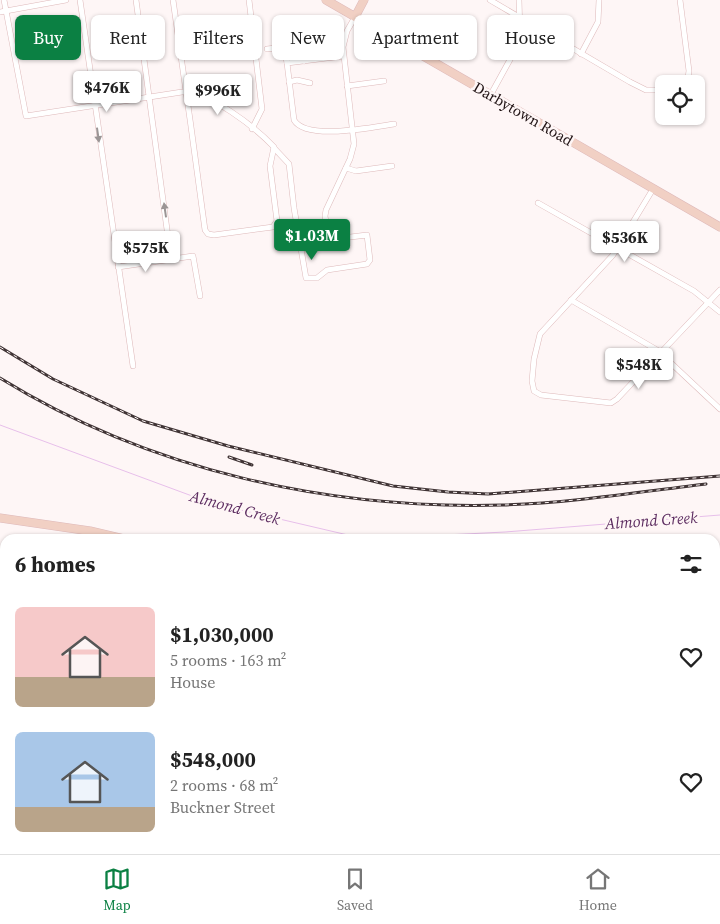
<!DOCTYPE html>
<html lang="en">
<head>
<meta charset="utf-8">
<style>
	body { margin:0; font-family:"Source Serif 4",serif; background:#f6f6f6; color:#222; height:100vh; display:flex; flex-direction:column; font-size:19px; white-space:nowrap }
	* { box-sizing:border-box; margin:0 }
	p { font-size:16px; color:#767676 }
	.icon { flex:none; width:28px; height:28px; fill:none; stroke:currentColor; stroke-width:2; stroke-linecap:round; stroke-linejoin:round }
	.map { position:relative; flex:1; overflow:hidden }
	.drawer { position:absolute; left:0px; top:534px; width:720px; height:321px; display:flex; flex-direction:column; background:#fff; border-radius:15px 15px 0 0; box-shadow:0 1px 4px #0004 }
	.drawer>* { flex:none }
	.top-card { position:absolute; left:15px; top:15px; width:690px; height:45px; display:flex; gap:10px }
	.fabs { position:absolute; left:655px; top:75px; display:grid; gap:10px }
	.fabs a { display:grid; place-items:center; width:50px; height:50px; border-radius:8px; background:#fff; box-shadow:0 1px 4px #0004; font-size:25px }
	.price { position:absolute; translate:-50% -42px; padding:0 11px; border-radius:5px; background:#fff; color:#222; font-size:16px; line-height:32px; filter:drop-shadow(0 1px 2px #0008) }
	.price::after { content:''; position:absolute; left:50%; top:30px; width:15px; height:11px; margin-left:-8px; background:inherit; clip-path:polygon(0 0,100% 0,50% 100%) }
	.price.selected { background:#0b8043; color:#fff }
	ul { padding:0; list-style:none }
	li { display:flex; align-items:center; gap:15px; height:125px; padding:0 15px }
	li span { display:grid; place-items:center; flex:none; width:140px; height:100px; border-radius:8px; color:#555 }
	li>.icon { margin-inline-start:auto }
	span .icon { width:60px; height:60px; fill:#fffc; stroke-width:1 }
	li b { font-size:21px }
	h2 { display:flex; justify-content:space-between; align-items:center; height:60px; padding:0 15px; font-size:21px }
	.pill { padding:0 18px; border-radius:8px; background:#fff; box-shadow:0 1px 4px #0004; font-size:18px; line-height:45px }
	.pill.selected { background:#0b8043; color:#fff }
	.dock { display:flex; justify-content:space-around; align-items:center; height:70px; border-top:1px solid #e0e0e0; background:#fff; font-size:14px; color:#767676 }
	.dock a { display:grid; justify-items:center; gap:2px }
	.dock .selected { color:#0b8043 }
	.map>svg:first-child { display:block }
	.lines { fill:none; stroke-linecap:round; stroke-linejoin:round }
	.stream { stroke:#e7bfea; stroke-width:1 }
	.street-casing { stroke:#deb9ba; stroke-width:6 }
	.secondary-casing { stroke:#deb9ba; stroke-width:9 }
	.street { stroke:#fff; stroke-width:5 }
	.secondary { stroke:#f1d0c4; stroke-width:8 }
	.rail-casing { stroke:#403435; stroke-width:3 }
	.rail { stroke:#fef6f6; stroke-width:1; stroke-dasharray:4; stroke-linecap:butt }
	.oneway { fill:#9b9595 }
	.labels { text-anchor:middle; stroke-width:5; stroke-linejoin:round; paint-order:stroke }
	.street-label { font-size:15px; fill:#201314; stroke:#fef6f6 }
	.water-label { font-size:16px; font-style:italic; fill:#5d2d61; stroke:#fef6f6 }
</style>
</head>
<body>
<div class="map">
<svg width="720" height="854" viewBox="0 0 720 854">
	<rect width="100%" height="100%" fill="#fef6f6"/>
	<g class="lines">
		<polyline class="stream" points="0,425 211,503 365,539 505,532 720,515"/>
		<defs>
			<g id="street">
				<path d="M4,0L26,116L182,92C208,90 256,128 274,147L270,166L277,221L273,227L214,235L208,234L205,230C195,153 184,77 173,0"/>
				<polyline points="80,0 133,366"/>
				<polyline points="136,0 171,259"/>
				<polyline points="249,0 262,109 252,129"/>
				<polyline points="490,0 630,82 646,90 664,90"/>
				<polyline points="680,0 689,71 687,84"/>
				<polyline points="0,12 66,0"/>
				<polyline points="284,47 287,63"/>
				<polyline points="267,49 284,47 304,61"/>
				<polyline points="581,54 598,22 599,0"/>
				<path d="M343,56L287,63L294,120C306,141 373,127 394,124"/>
				<polyline points="289,82 297,80 310,83"/>
				<polyline points="347,86 384,81"/>
				<polyline points="490,96 518,45 520,35 519,0"/>
				<polyline points="274,148 289,164 294,208 306,278 317,278 327,270 367,264 370,260 367,235 334,239"/>
				<polyline points="346,168 356,171 392,166"/>
				<polyline points="653,189 613,255 540,334 534,359 532,381 534,391 541,395 611,403 617,399 720,290"/>
				<polyline points="538,203 694,291 720,312"/>
				<polyline points="328,234 325,216 326,210 350,159 354,144 343,47 347,31 355,17"/>
				<circle cx="329" cy="239" r="4.5"/>
				<polyline points="118,267 193,256 200,296"/>
				<polyline points="571,300 657,350 720,409"/>
				<polyline points="715,610 720,609"/>
				<polyline points="715,795 720,802"/>
				<polyline points="205,850 205,854"/>
				<polyline points="320,854 406,850"/>
			</g>
			<g id="secondary">
				<polyline points="326,0 720,227"/>
				<polyline points="355,17 364,0"/>
				<polyline points="0,518 90,531 124,539"/>
				<polyline points="715,717 720,723"/>
			</g>
		</defs>
		<use href="#street" class="street-casing"/>
		<use href="#secondary" class="secondary-casing"/>
		<use href="#street" class="street"/>
		<use href="#secondary" class="secondary"/>
		<defs>
			<g id="rail">
				<polyline points="0,347 53,379 143,421 228,446 393,486 448,492 488,494 720,476"/>
				<path d="M0,378C149,470 328,510 503,505C570,503 639,492 706,484"/>
				<polyline points="229,457 252,465"/>
			</g>
		</defs>
		<use href="#rail" class="rail-casing"/>
		<use href="#rail" class="rail"/>
	</g>
	<defs><path id="oneway-solid" d="M-6-.8H1V-3.2L6.5 0L1 3.2V.8H-6Z" transform="scale(1.25)"/></defs>
	<g class="oneway">
		<use href="#oneway-solid" transform="translate(98 135) rotate(82)"/>
		<use href="#oneway-solid" transform="translate(165 210) rotate(-98)"/>
	</g>
	<g class="labels">
		<g class="street-label">
			<text transform="translate(523 114) rotate(30)" y="5">Darbytown Road</text>
		</g>
		<g class="water-label">
			<text transform="translate(235 507) rotate(15)" y="6">Almond Creek</text>
			<text transform="translate(651 520) rotate(-4)" y="6">Almond Creek</text>
		</g>
	</g>
</svg>
<div class="fabs">
<a><svg class="icon" aria-label="locate" viewBox="0 0 24 24"><circle cx="12" cy="12" r="6"/><path d="M12 2v4M12 18v4M2 12h4M18 12h4"/></svg></a>
</div>
<b class="price" style="left:107px;top:113px">$476K</b>
<b class="price" style="left:218px;top:116px">$996K</b>
<b class="price selected" style="left:312px;top:261px">$1.03M</b>
<b class="price" style="left:625px;top:263px">$536K</b>
<b class="price" style="left:146px;top:273px">$575K</b>
<b class="price" style="left:639px;top:390px">$548K</b>
<div class="top-card">
<a class="pill selected">Buy</a>
<a class="pill">Rent</a>
<a class="pill">Filters</a>
<a class="pill">New</a>
<a class="pill">Apartment</a>
<a class="pill">House</a>
</div>
<section class="drawer">
<h2>6 homes<svg class="icon" aria-label="filters" viewBox="0 0 24 24"><path d="M4 7h16M4 17h16"/><circle cx="9" cy="7" r="2"/><circle cx="15" cy="17" r="2"/></svg></h2>
<ul>
<li><span style="background:linear-gradient(#f6c9c9 70%,#b9a48a 0)"><svg class="icon" aria-label="home" viewBox="0 0 24 24"><path d="M3 11l9-7 9 7M6 9v11h12V9"/></svg></span><div><b>$1,030,000</b><p>5 rooms · 163 m²</p><p>House</p></div><svg class="icon" aria-label="heart" viewBox="0 0 24 24"><path d="M12 20l-8-8c-3-5 5-10 8-4 3-6 11-1 8 4z"/></svg></li>
<li><span style="background:linear-gradient(#a9c7e8 75%,#b9a48a 0)"><svg class="icon" aria-label="home" viewBox="0 0 24 24"><path d="M3 11l9-7 9 7M6 9v11h12V9"/></svg></span><div><b>$548,000</b><p>2 rooms · 68 m²</p><p>Buckner Street</p></div><svg class="icon" aria-label="heart" viewBox="0 0 24 24"><path d="M12 20l-8-8c-3-5 5-10 8-4 3-6 11-1 8 4z"/></svg></li>
</ul>
</section>
</div>
<nav class="dock">
<a class="selected"><svg class="icon" aria-label="map" viewBox="0 0 24 24"><path d="M3 6l6-2 6 2 6-2v14l-6 2-6-2-6 2zM9 4v14M15 6v14"/></svg>Map</a>
<a><svg class="icon" aria-label="saved" viewBox="0 0 24 24"><path d="M7 4h10v16l-5-4-5 4z"/></svg>Saved</a>
<a><svg class="icon" aria-label="home" viewBox="0 0 24 24"><path d="M3 11l9-7 9 7M6 9v11h12V9"/></svg>Home</a>
</nav>
</body>
</html>
